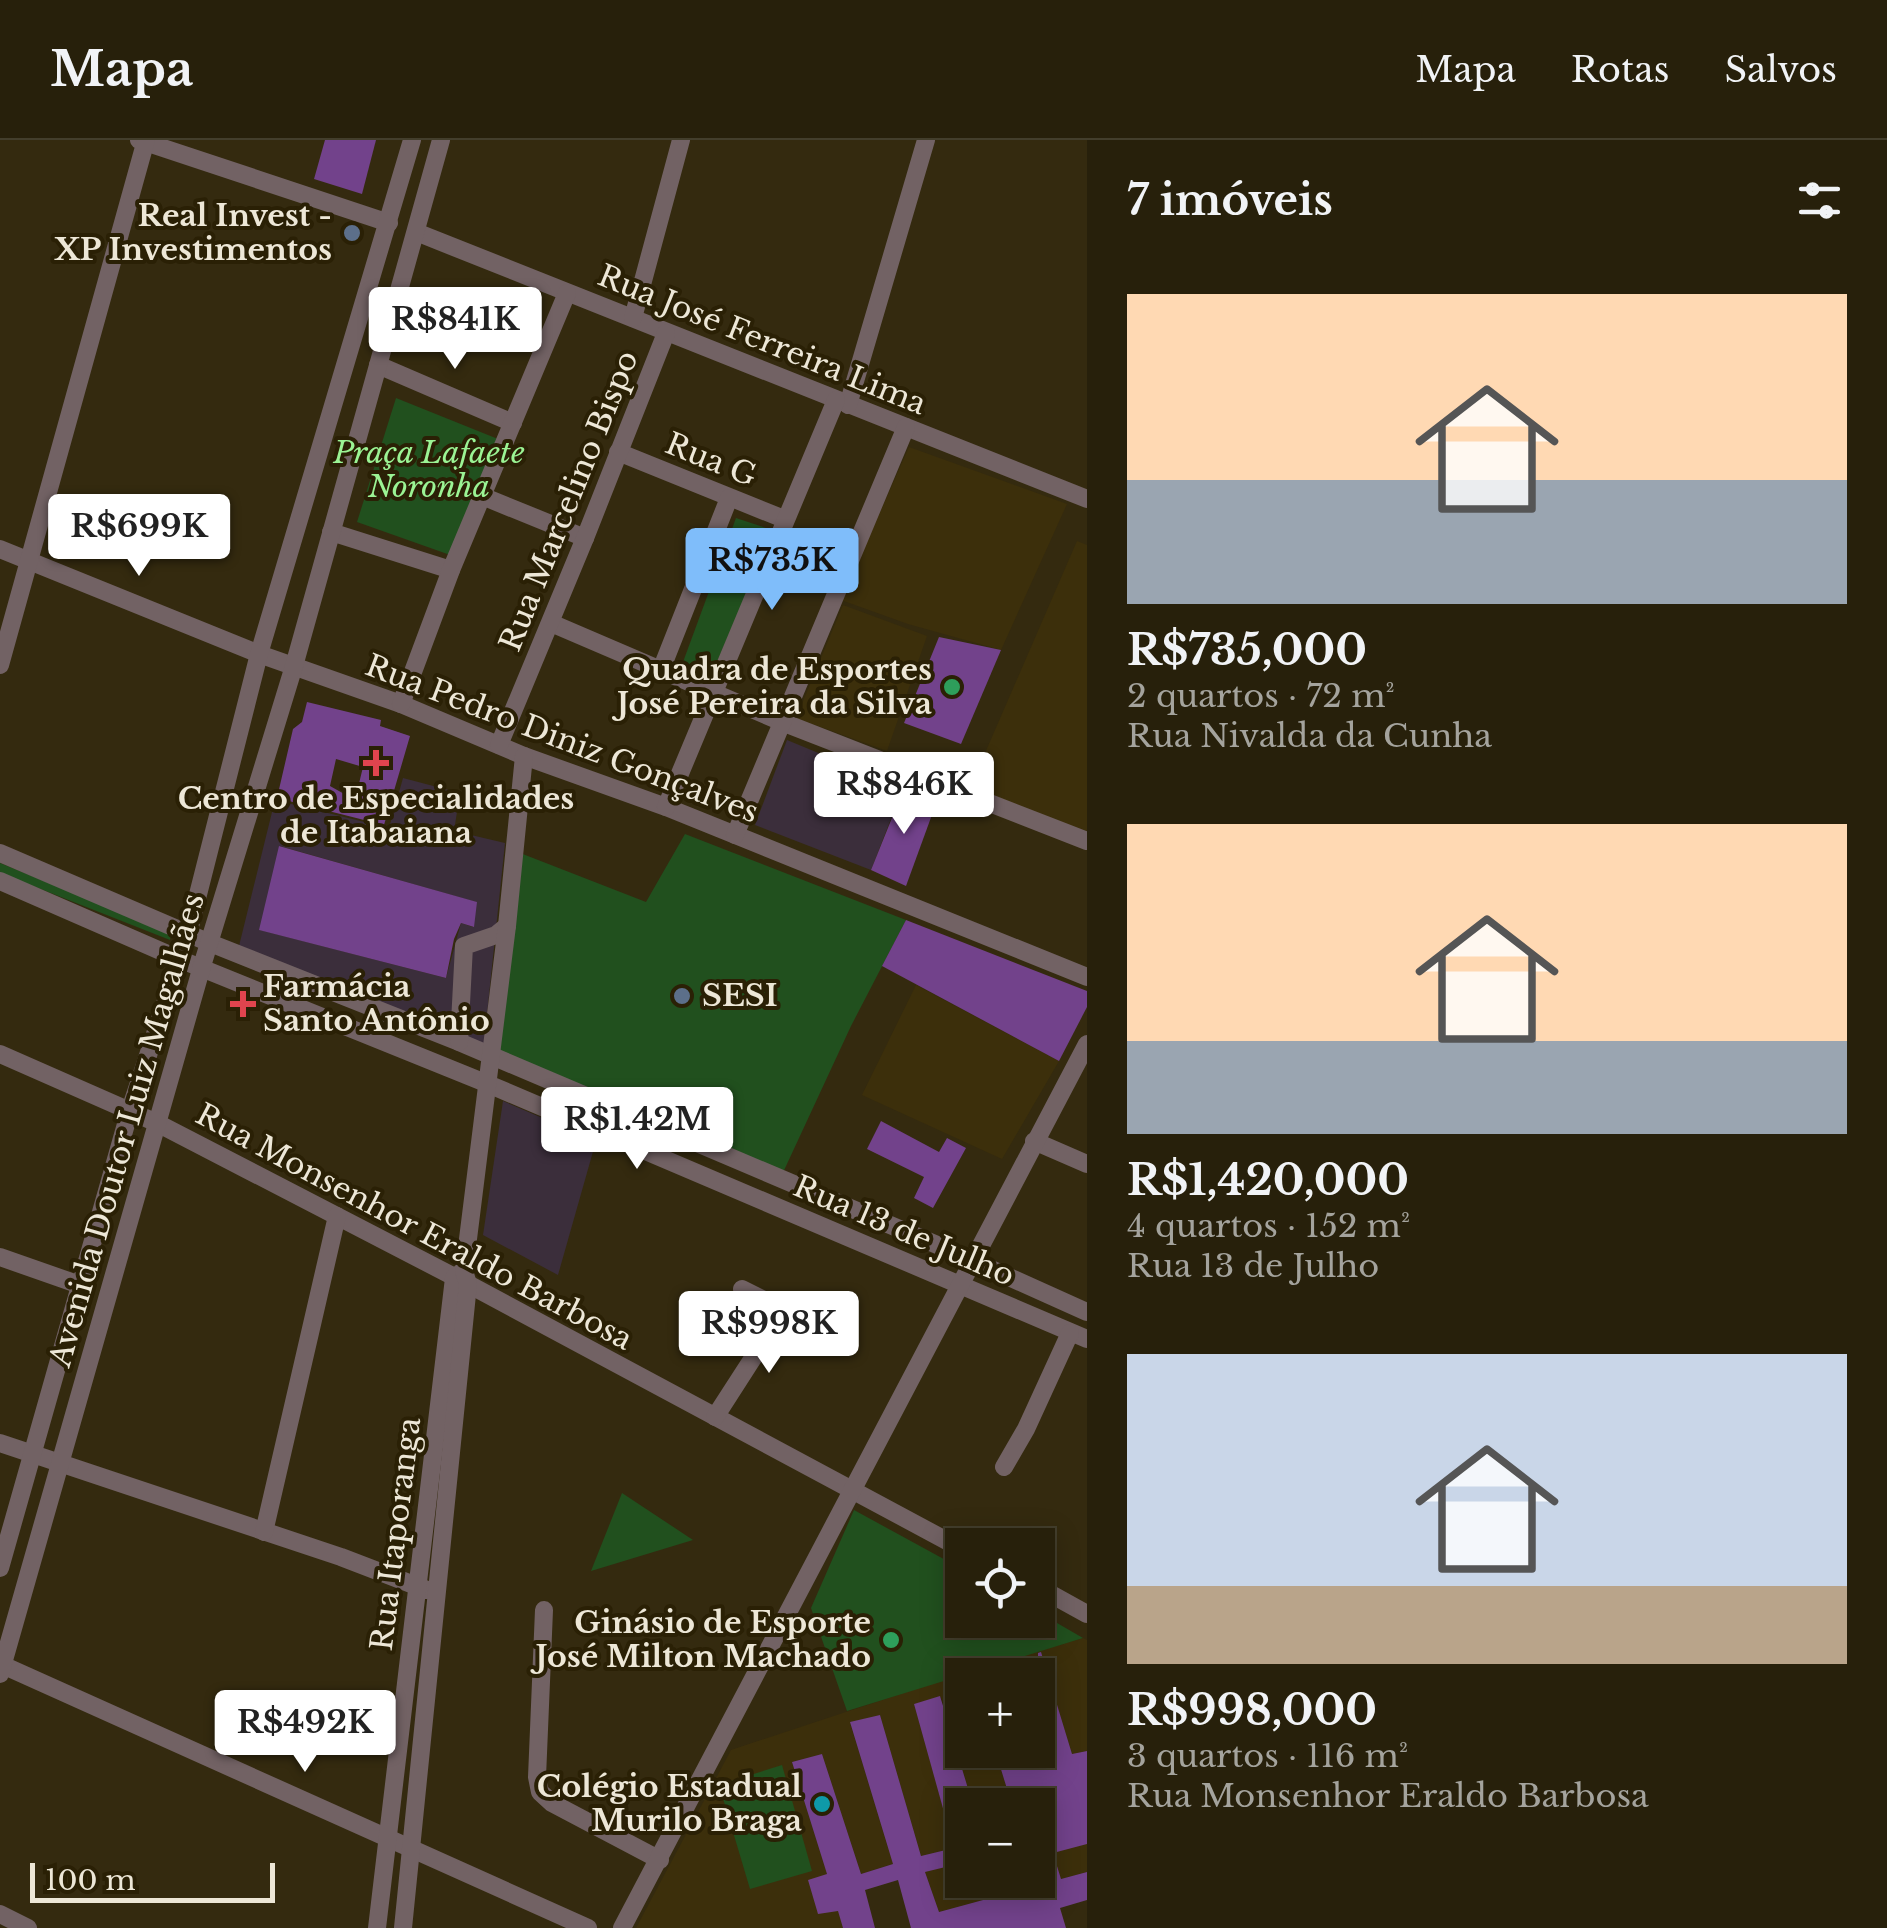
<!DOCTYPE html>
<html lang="pt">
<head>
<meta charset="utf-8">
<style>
	body { margin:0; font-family:"Libre Baskerville",serif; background:#332d19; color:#f1f3f6; height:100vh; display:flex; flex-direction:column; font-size:38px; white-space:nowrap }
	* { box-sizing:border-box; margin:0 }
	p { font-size:32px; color:#a4a39d }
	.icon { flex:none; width:55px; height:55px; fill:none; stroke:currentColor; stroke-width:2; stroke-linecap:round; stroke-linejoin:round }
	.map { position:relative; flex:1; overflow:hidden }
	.sheet { display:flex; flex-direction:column; background:#27200b; width:800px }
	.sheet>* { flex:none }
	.fabs { position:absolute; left:945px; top:1388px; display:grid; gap:20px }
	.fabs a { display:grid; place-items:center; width:110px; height:110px; border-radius:0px; background:#27200b; box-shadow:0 5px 25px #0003,0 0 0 2px #433e2c; font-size:50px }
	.scale { position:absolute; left:30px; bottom:25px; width:245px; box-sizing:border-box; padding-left:10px; border:5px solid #ede7d7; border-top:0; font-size:28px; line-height:35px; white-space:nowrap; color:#ede7d7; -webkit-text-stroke:8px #2a2005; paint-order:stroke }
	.price { position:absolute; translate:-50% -85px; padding:0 22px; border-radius:10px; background:#fff; color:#222; font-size:32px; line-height:65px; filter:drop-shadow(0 2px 5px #0008) }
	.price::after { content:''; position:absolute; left:50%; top:60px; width:30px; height:22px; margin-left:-15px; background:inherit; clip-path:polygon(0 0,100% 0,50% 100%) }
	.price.current { background:#7fbdfa; color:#111 }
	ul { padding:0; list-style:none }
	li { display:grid; align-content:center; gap:20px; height:530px; padding:0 40px }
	li span { display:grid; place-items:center; height:310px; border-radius:0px; color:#555 }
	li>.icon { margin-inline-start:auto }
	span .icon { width:180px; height:180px; fill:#fffc; stroke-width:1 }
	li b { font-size:42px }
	h2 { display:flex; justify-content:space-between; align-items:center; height:120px; padding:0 40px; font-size:42px }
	header { display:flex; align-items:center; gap:60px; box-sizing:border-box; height:140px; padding:0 50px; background:#27200b; border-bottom:2px solid #433e2c }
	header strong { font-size:48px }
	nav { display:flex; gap:55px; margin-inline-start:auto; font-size:35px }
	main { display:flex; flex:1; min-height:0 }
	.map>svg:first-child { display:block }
	.built { fill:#3c2f0b }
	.medical { fill:#3b2e3b; fill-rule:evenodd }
	.green { fill:#21501e }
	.building { fill:#72428b; fill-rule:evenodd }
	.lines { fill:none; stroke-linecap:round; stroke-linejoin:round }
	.minor { stroke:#726264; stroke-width:18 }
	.service-dot { fill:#5c6f8a; stroke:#2a2005; stroke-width:4 }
	.leisure-dot { fill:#2e9e5b; stroke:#2a2005; stroke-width:4 }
	.health-dot { fill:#e0444e; stroke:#2a2005; stroke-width:4 }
	.culture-dot { fill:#0f9aa8; stroke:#2a2005; stroke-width:4 }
	.labels { text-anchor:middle; stroke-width:8; stroke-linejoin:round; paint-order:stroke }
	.poi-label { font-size:30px; font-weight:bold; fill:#ede7d7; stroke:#2a2005; text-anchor:end }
	.street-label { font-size:30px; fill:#ede7d7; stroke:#2a2005 }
	.park-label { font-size:30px; font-style:italic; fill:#9bf494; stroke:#2a2005 }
</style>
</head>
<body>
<header>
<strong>Mapa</strong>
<nav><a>Mapa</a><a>Rotas</a><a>Salvos</a></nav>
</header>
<main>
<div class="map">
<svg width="1087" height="1788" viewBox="0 0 1087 1788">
	<rect width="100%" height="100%" fill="#342a0f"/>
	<g class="built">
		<polygon points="909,307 1067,364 1001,510 908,484 841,460"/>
		<polygon points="1077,401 1087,405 1087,691 969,650"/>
		<polygon points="843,465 927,496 887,611 796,578"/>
		<polygon points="916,845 1059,921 1002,1019 862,955"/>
		<polygon points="1083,1498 1087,1500 1087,1611 1072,1614 1044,1524 1008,1535 962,1535 962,1610 995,1610 1012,1665 973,1665 941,1557 914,1564 950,1692 961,1690 962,1706 921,1716 880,1575 850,1583 888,1708 905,1720 861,1734 822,1614 792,1622 824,1725 846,1757 843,1788 636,1788 731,1610 970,1531"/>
		<polygon points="1036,1654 1087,1704 1087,1732 939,1772 925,1732 962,1721 962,1740 1038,1740 1038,1721 1054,1717"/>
	</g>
	<g class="medical">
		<polygon points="787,600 903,648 871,730 755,685"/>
		<path d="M403,638L460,653L454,691L505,703L483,912L239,806L275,660L389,688ZM280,706L476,762L473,787L461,783L446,838L260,790Z"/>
		<polygon points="503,961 596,1001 558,1135 483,1095"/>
	</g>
	<g class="green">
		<polygon points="396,258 498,299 453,416 357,382"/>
		<polygon points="736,378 769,389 744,459 711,536 683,522"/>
		<polygon points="685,694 906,780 851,886 780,1039 491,916 515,711 646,762"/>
		<polygon points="0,723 171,793 170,800 0,733"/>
		<polygon points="622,1353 693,1400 591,1431"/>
		<polygon points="854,1370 962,1429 962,1480 1038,1480 1038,1472 1083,1498 847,1571 811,1468"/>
		<polygon points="782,1625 812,1731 750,1749 719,1645"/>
	</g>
	<g class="building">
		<polygon points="325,0 376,0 362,54 314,39"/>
		<polygon points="939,497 1001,510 961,604 904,583"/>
		<path d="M307,562L381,580L380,586L410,596L384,685L277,658L293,589L302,582ZM336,619L363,627L355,660L330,646Z"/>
		<polygon points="904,648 937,661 906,746 871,730"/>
		<polygon points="279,706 477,762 474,787 461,783 454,799 446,838 259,790"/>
		<polygon points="906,780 1087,851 1087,867 1059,921 882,826"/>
		<polygon points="881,981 939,1012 947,998 966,1008 933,1068 914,1058 924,1037 867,1009"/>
		<polygon points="1041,1512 1072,1614 1087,1611 1087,1704 1053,1713 1061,1739 1087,1732 1087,1760 1060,1768 1066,1788 911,1788 898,1740 865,1750 875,1788 843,1788 838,1771 818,1774 808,1740 827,1734 792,1622 822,1614 861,1734 893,1724 850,1582 880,1575 921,1716 954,1708 914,1564 940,1556 973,1665 962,1665 962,1723 925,1732 939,1772 1038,1745 1038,1665 1012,1665 995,1610 1038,1610 1038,1513"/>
	</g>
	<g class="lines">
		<g class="minor">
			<polyline points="139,0 389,83"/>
			<polyline points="416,92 1087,359"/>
			<polyline points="633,178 681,0"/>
			<polyline points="378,225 513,283"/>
			<polyline points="848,265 926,0"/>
			<polyline points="618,312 784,379"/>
			<polyline points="482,356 585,398"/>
			<polyline points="331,392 451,430"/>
			<polyline points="0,409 259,514 401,564 524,616 666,667 1087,837"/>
			<polyline points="551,483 782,582 1087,701"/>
			<polyline points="0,525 146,0"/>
			<polyline points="661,530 729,358"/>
			<polyline points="401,564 451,430 567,153"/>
			<polyline points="499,605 585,398 666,193"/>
			<polyline points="666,667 836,260"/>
			<polyline points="735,695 906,287"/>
			<polyline points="0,713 210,803 459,902 942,1107 1087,1172"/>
			<polyline points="0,741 179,819 488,944 1087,1199"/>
			<polyline points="459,902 464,806 496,795 507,786"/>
			<polyline points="0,914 157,983 468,1144 962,1409"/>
			<polyline points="1034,1001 1087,1024"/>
			<polyline points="0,1117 80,1145"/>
			<polyline points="742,1149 784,1170 840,1189"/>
			<polyline points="715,1277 784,1170"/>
			<polyline points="0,1303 341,1417 427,1450"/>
			<polyline points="1004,1327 1026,1289 1070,1193"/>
			<polyline points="264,1392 337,1076"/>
			<polyline points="0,1428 130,970 188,794 259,514 412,0"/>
			<polyline points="1038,1447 1087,1474"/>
			<polyline points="544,1470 537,1637 540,1652 552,1663 660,1720"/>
			<polyline points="0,1524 588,1788"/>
			<polyline points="0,1534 202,826 294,526 441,0"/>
			<polyline points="0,1774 28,1788"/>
			<polyline points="377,1788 454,1138 462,1132"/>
			<polyline points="403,1788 468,1144 464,1131 507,786 524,616"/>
			<polyline points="622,1788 1087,904"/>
		</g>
	</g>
	<g class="service-dot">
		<circle cx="352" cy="93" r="10"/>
		<circle cx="682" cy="856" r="10"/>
	</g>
	<g class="leisure-dot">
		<circle cx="952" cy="547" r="10"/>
		<circle cx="891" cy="1500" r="10"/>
	</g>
	<g class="health-dot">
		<path d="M371 608h10v10h10v10h-10v10h-10v-10h-10v-10h10z"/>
		<path d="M238 849h10v10h10v10h-10v10h-10v-10h-10v-10h10z"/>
	</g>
	<circle class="culture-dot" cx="822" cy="1664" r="10"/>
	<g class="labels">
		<g class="poi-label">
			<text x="332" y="86">Real Invest -<tspan x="332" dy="34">XP Investimentos</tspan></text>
			<text x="932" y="540">Quadra de Esportes<tspan x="932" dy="34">José Pereira da Silva</tspan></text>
			<text x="376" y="669" text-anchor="middle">Centro de Especialidades<tspan x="376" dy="34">de Itabaiana</tspan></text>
			<text x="263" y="857" text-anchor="start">Farmácia<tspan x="263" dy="34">Santo Antônio</tspan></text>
			<text x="702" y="866" text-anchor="start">SESI</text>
			<text x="871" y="1493">Ginásio de Esporte<tspan x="871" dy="34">José Milton Machado</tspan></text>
			<text x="802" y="1657">Colégio Estadual<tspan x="802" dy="34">Murilo Braga</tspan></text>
		</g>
		<g class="street-label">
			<text transform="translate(762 200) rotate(22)" y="10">Rua José Ferreira Lima</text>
			<text transform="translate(711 320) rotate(22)" y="10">Rua G</text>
			<text transform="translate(569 361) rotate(-68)" y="10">Rua Marcelino Bispo</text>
			<text transform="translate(562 599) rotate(21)" y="10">Rua Pedro Diniz Gonçalves</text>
			<text transform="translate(127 990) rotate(-74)" y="10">Avenida Doutor Luiz Magalhães</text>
			<text transform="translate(414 1087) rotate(28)" y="10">Rua Monsenhor Eraldo Barbosa</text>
			<text transform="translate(904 1091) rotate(23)" y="10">Rua 13 de Julho</text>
			<text transform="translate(396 1394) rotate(-83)" y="10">Rua Itaporanga</text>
		</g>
		<g class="park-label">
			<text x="429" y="323">Praça Lafaete<tspan x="429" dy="34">Noronha</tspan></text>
		</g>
	</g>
</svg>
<div class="fabs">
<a><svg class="icon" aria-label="locate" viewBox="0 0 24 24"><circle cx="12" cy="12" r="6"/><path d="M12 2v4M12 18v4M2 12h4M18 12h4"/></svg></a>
<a>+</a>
<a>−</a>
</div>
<div class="scale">100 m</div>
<b class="price" style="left:455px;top:232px">R$841K</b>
<b class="price" style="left:139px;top:439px">R$699K</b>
<b class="price current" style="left:772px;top:473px">R$735K</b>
<b class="price" style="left:904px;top:697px">R$846K</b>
<b class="price" style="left:637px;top:1032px">R$1.42M</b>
<b class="price" style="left:769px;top:1236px">R$998K</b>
<b class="price" style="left:305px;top:1635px">R$492K</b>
</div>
<section class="sheet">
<h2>7 imóveis<svg class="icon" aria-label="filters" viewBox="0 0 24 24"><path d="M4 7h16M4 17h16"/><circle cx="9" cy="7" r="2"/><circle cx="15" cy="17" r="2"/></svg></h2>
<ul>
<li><span style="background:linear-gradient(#ffd9b3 60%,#9aa5b1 0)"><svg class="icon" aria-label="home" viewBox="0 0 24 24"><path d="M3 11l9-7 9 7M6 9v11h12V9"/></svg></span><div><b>R$735,000</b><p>2 quartos · 72 m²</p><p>Rua Nivalda da Cunha</p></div></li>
<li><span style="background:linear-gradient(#ffd9b3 70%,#9aa5b1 0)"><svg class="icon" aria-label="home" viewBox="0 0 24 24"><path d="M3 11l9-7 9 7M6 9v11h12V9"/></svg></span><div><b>R$1,420,000</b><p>4 quartos · 152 m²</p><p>Rua 13 de Julho</p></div></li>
<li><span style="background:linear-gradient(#c9d6e8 75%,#b9a48a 0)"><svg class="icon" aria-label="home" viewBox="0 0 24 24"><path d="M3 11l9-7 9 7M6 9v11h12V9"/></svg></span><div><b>R$998,000</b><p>3 quartos · 116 m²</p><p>Rua Monsenhor Eraldo Barbosa</p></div></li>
</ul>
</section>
</main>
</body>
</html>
